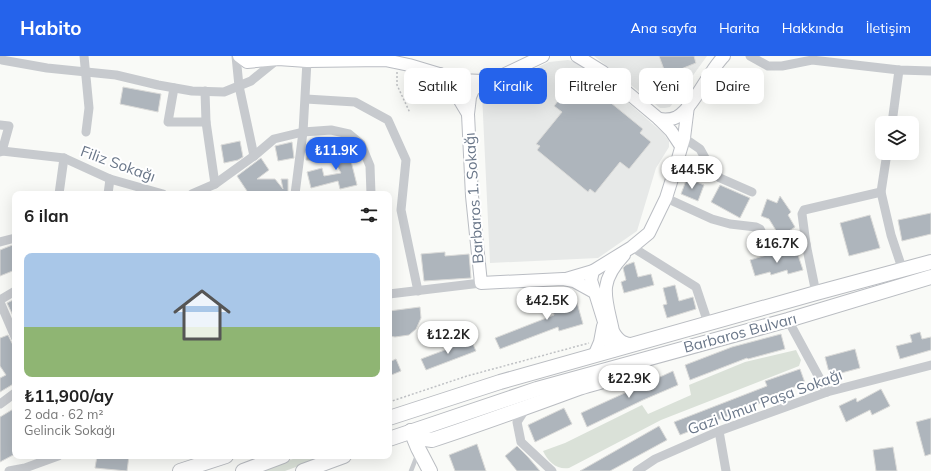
<!DOCTYPE html>
<html lang="tr">
<head>
<meta charset="utf-8">
<style>
	body { margin:0; font-family:Mulish,sans-serif; background:#f2f2f2; color:#222; height:100vh; display:flex; flex-direction:column; font-size:15px; white-space:nowrap }
	* { box-sizing:border-box; margin:0 }
	p { font-size:13px; color:#767676 }
	.icon { flex:none; width:22px; height:22px; fill:none; stroke:currentColor; stroke-width:2; stroke-linecap:round; stroke-linejoin:round }
	.map { position:relative; flex:1; overflow:hidden }
	.side { position:absolute; left:12px; top:135px; width:380px; height:268px; display:flex; flex-direction:column; background:#fff; border-radius:8px; box-shadow:0 4px 16px #0002 }
	.side>* { flex:none }
	.banner { position:absolute; left:404px; top:12px; width:380px; height:36px; display:flex; gap:8px }
	.fabs { position:absolute; left:875px; top:60px; display:grid; gap:8px }
	.fabs a { display:grid; place-items:center; width:44px; height:44px; border-radius:8px; background:#fff; box-shadow:0 4px 16px #0002; font-size:20px }
	.price { position:absolute; translate:-50% -34px; padding:0 9px; border-radius:14px; background:#fff; color:#222; font-size:13px; line-height:26px; filter:drop-shadow(0 1px 2px #0008) }
	.price::after { content:''; position:absolute; left:50%; top:24px; width:12px; height:9px; margin-left:-6px; background:inherit; clip-path:polygon(0 0,100% 0,50% 100%) }
	.price.current { background:#2563eb; color:#fff }
	ul { padding:0; list-style:none }
	li { display:grid; align-content:center; gap:8px; height:212px; padding:0 12px }
	li+li { border-top:1px solid #e0e0e0 }
	li span { display:grid; place-items:center; height:124px; border-radius:8px; color:#555 }
	li>.icon { margin-inline-start:auto }
	span .icon { width:72px; height:72px; fill:#fffc; stroke-width:1 }
	li b { font-size:17px }
	h2 { display:flex; justify-content:space-between; align-items:center; height:48px; padding:0 12px; font-size:17px }
	.chip { padding:0 14px; border-radius:8px; background:#fff; box-shadow:0 4px 16px #0002; font-size:14px; line-height:36px }
	.chip.current { background:#2563eb; color:#fff }
	header { display:flex; align-items:center; gap:24px; box-sizing:border-box; height:56px; padding:0 20px; background:#2563eb; color:#fff }
	header strong { font-size:19px }
	nav { display:flex; gap:22px; margin-inline-start:auto; font-size:14px }
	.map>svg:first-child { display:block }
	.built { fill:#e7e9e8 }
	.green { fill:#dae1d8 }
	.building { fill:#aeb5bc; stroke:#dbdbd9 }
	.lines { fill:none; stroke-linecap:round; stroke-linejoin:round }
	.secondary-casing { stroke:#babdc3; stroke-width:14 }
	.primary-casing { stroke:#babdc2; stroke-width:16 }
	.path { stroke:#bfc1c4; stroke-width:1.5; stroke-dasharray:2 2; stroke-linecap:butt }
	.lane { stroke:#c7cace; stroke-width:4.5 }
	.street { stroke:#c7cace; stroke-width:9 }
	.secondary { stroke:#fff; stroke-width:12 }
	.primary { stroke:#fff; stroke-width:14 }
	.labels { text-anchor:middle; stroke-width:4; stroke-linejoin:round; paint-order:stroke }
	.street-label { font-size:15px; fill:#697688; stroke:#fff }
</style>
</head>
<body>
<header>
<strong>Habito</strong>
<nav><a>Ana sayfa</a><a>Harita</a><a>Hakkında</a><a>İletişim</a></nav>
</header>
<div class="map">
<svg width="931" height="415" viewBox="0 0 931 415">
	<rect width="100%" height="100%" fill="#f9faf7"/>
	<g class="built">
		<polygon points="594,0 707,0 670,51 665,52 660,52"/>
		<polygon points="568,4 584,8 663,77 669,85 669,91 656,112 637,175 598,202 490,207 482,38 549,6"/>
	</g>
	<g class="green">
		<polygon points="683,102 709,113 703,126 677,115"/>
		<path d="M796,294L801,304L799,310L661,364L569,412C557,414 548,406 543,395L565,387L642,349L648,358L691,339L689,329L745,306Z"/>
		<polygon points="301,400 326,400 285,415 260,415"/>
	</g>
	<g class="building">
		<polygon points="659,0 694,0 696,7 666,19"/>
		<polygon points="575,24 586,33 589,29 643,73 640,77 651,86 629,113 620,106 595,137 590,133 588,136 537,94 540,90 536,88 562,56 554,50"/>
		<polygon points="123,31 161,38 158,56 120,48"/>
		<polygon points="240,85 243,101 238,104 224,107 221,89"/>
		<polygon points="292,86 294,102 278,105 275,90"/>
		<polygon points="346,87 354,103 351,105 357,129 340,133 338,125 311,132 307,116 322,112 324,120 341,117 336,108 344,106 335,105 330,96"/>
		<polygon points="307,88 324,89 323,105 306,104"/>
		<polygon points="261,102 269,114 257,123 275,123 283,133 281,123 288,123 288,138 249,138 237,120"/>
		<polygon points="687,122 704,129 698,145 681,138"/>
		<polygon points="720,129 750,142 740,162 711,146"/>
		<polygon points="780,140 791,156 788,159 795,171 780,181 769,163 761,160 767,143 777,147"/>
		<polygon points="931,157 931,178 902,185 898,164"/>
		<polygon points="870,159 880,192 849,200 840,167"/>
		<polygon points="15,188 15,214 0,220 0,194"/>
		<polygon points="445,196 445,200 469,198 471,222 424,225 421,198"/>
		<polygon points="797,196 803,214 788,218 787,214 771,219 770,216 755,220 750,204 770,198 778,199"/>
		<polygon points="634,206 638,221 651,218 654,229 624,237 621,226 626,224 623,212 626,209"/>
		<polygon points="675,229 679,245 693,241 696,253 667,262 663,249 667,248 663,232"/>
		<polygon points="574,236 583,268 559,275 558,271 500,293 495,282 554,259 550,243"/>
		<polygon points="15,243 15,264 7,247"/>
		<polygon points="420,251 421,262 416,273 409,279 395,281 389,280 389,255"/>
		<polygon points="920,276 922,283 931,281 931,294 900,303 896,290 912,286 910,279"/>
		<polygon points="781,278 785,293 748,303 747,302 690,324 685,309 732,291"/>
		<polygon points="8,279 15,293 15,327 0,336 0,322 6,319 0,310 0,282"/>
		<polygon points="471,284 476,295 426,314 421,303"/>
		<polygon points="855,293 860,312 830,320 825,301"/>
		<polygon points="396,303 401,315 389,320 389,306"/>
		<polygon points="800,313 805,327 759,344 761,347 680,379 674,366 767,330 765,325"/>
		<polygon points="673,315 678,329 643,344 587,371 581,357"/>
		<polygon points="881,333 890,350 872,359 870,354 846,366 839,350 856,342 857,346"/>
		<polygon points="15,352 15,398 0,406 0,361"/>
		<polygon points="564,352 572,368 535,386 528,369"/>
		<polygon points="931,362 931,398 925,400 916,366"/>
		<polygon points="659,370 667,384 610,415 580,415"/>
		<polygon points="477,388 486,415 455,415 449,399"/>
		<polygon points="517,390 528,401 540,415 517,415 505,400"/>
		<polygon points="893,391 897,415 876,415 873,394"/>
		<polygon points="97,400 129,400 127,415 95,412"/>
	</g>
	<g class="lines">
		<defs>
			<g id="secondary">
				<polyline points="239,0 247,6 278,3 307,5 385,4 409,9 459,24 483,25 503,19 543,0"/>
				<polyline points="577,0 603,16 659,63 671,75 681,90"/>
				<polyline points="440,18 453,33 468,58"/>
				<polyline points="483,25 473,34 470,41 468,58 472,140 481,227 563,223 574,225 594,236"/>
				<path d="M659,63C665,64 671,64 677,61C694,51 708,16 724,0"/>
				<path d="M624,199C597,228 606,241 613,275C618,285 625,289 636,288"/>
				<polyline points="593,215 591,224 613,295"/>
				<polyline points="566,223 593,215 632,191 649,177 666,142 672,123 684,82 688,50"/>
				<polyline points="594,300 600,286 603,270"/>
			</g>
			<g id="primary">
				<polyline points="389,362 500,326 816,237 931,206"/>
				<path d="M411,375L418,382L432,384C481,368 530,350 579,332C601,324 624,323 643,307"/>
				<polyline points="411,375 418,392 430,415"/>
				<polyline points="389,383 537,333 788,264 931,221"/>
				<polyline points="180,415 226,400"/>
				<polyline points="243,415 283,400"/>
				<polyline points="303,415 344,400"/>
			</g>
		</defs>
		<use href="#secondary" class="secondary-casing"/>
		<use href="#primary" class="primary-casing"/>
		<g class="path">
			<polyline points="397,16 397,29 410,57"/>
			<polyline points="389,346 467,320 589,287"/>
		</g>
		<polyline class="lane" points="411,415 418,397"/>
		<g class="street">
			<polyline points="84,0 89,52 86,76"/>
			<polyline points="236,0 239,30 254,100"/>
			<polyline points="750,0 768,10 782,10 812,4 899,14 931,15"/>
			<polyline points="0,2 2,4 47,12 116,19 158,29 192,35 224,36 251,25 278,3"/>
			<polyline points="174,32 168,66 206,66"/>
			<polyline points="205,35 206,66 215,128"/>
			<polyline points="306,43 355,46 388,64 406,104 401,154 418,235"/>
			<polyline points="892,67 899,14"/>
			<polyline points="0,69 9,70 2,95"/>
			<polyline points="684,82 700,93 710,111 720,122 752,136"/>
			<polyline points="0,96 2,95 64,102 110,123 163,138"/>
			<polyline points="887,97 881,136 891,179 903,215"/>
			<polyline points="59,138 64,102"/>
			<polyline points="108,138 110,123"/>
			<polyline points="192,138 215,128 254,100 274,83 303,76 331,74 349,78 361,88 370,110 371,138"/>
			<polyline points="295,138 303,76 307,5 312,3"/>
			<polyline points="666,142 712,163 730,168 756,171 760,173 769,191 777,193 806,188 802,158 804,154 881,136"/>
			<polyline points="0,186 15,182"/>
			<polyline points="806,188 816,237"/>
			<polyline points="632,191 696,231 708,267"/>
			<polyline points="389,238 481,227"/>
			<polyline points="0,244 15,235"/>
			<polyline points="0,246 15,281"/>
			<polyline points="788,264 827,336"/>
			<polyline points="0,348 15,337"/>
			<polyline points="526,352 517,366 521,386 552,415"/>
			<polyline points="719,375 726,415"/>
			<polyline points="9,415 25,412 58,400"/>
			<polyline points="637,415 655,403 719,375 827,336 931,309"/>
		</g>
		<use href="#secondary" class="secondary"/>
		<use href="#primary" class="primary"/>
	</g>
	<g class="labels">
		<g class="street-label">
			<text transform="translate(118 108) rotate(20)" y="5">Filiz Sokağı</text>
			<text transform="translate(474 142) rotate(-94)" y="5">Barbaros 1. Sokağı</text>
			<text transform="translate(740 277) rotate(-15)" y="5">Barbaros Bulvarı</text>
			<text transform="translate(765 346) rotate(-20)" y="5">Gazi Umur Paşa Sokağı</text>
		</g>
	</g>
</svg>
<div class="fabs">
<a><svg class="icon" aria-label="layers" viewBox="0 0 24 24"><path d="M12 4l9 5-9 5-9-5zM3 14l9 5 9-5"/></svg></a>
</div>
<b class="price current" style="left:336px;top:115px">₺11.9K</b>
<b class="price" style="left:692px;top:134px">₺44.5K</b>
<b class="price" style="left:777px;top:208px">₺16.7K</b>
<b class="price" style="left:547px;top:265px">₺42.5K</b>
<b class="price" style="left:448px;top:299px">₺12.2K</b>
<b class="price" style="left:629px;top:343px">₺22.9K</b>
<div class="banner">
<a class="chip">Satılık</a>
<a class="chip current">Kiralık</a>
<a class="chip">Filtreler</a>
<a class="chip">Yeni</a>
<a class="chip">Daire</a>
</div>
<section class="side">
<h2>6 ilan<svg class="icon" aria-label="filters" viewBox="0 0 24 24"><path d="M4 7h16M4 17h16"/><circle cx="9" cy="7" r="2"/><circle cx="15" cy="17" r="2"/></svg></h2>
<ul>
<li><span style="background:linear-gradient(#a9c7e8 60%,#8fb573 0)"><svg class="icon" aria-label="home" viewBox="0 0 24 24"><path d="M3 11l9-7 9 7M6 9v11h12V9"/></svg></span><div><b>₺11,900/ay</b><p>2 oda · 62 m²</p><p>Gelincik Sokağı</p></div></li>
</ul>
</section>
</div>
</body>
</html>
